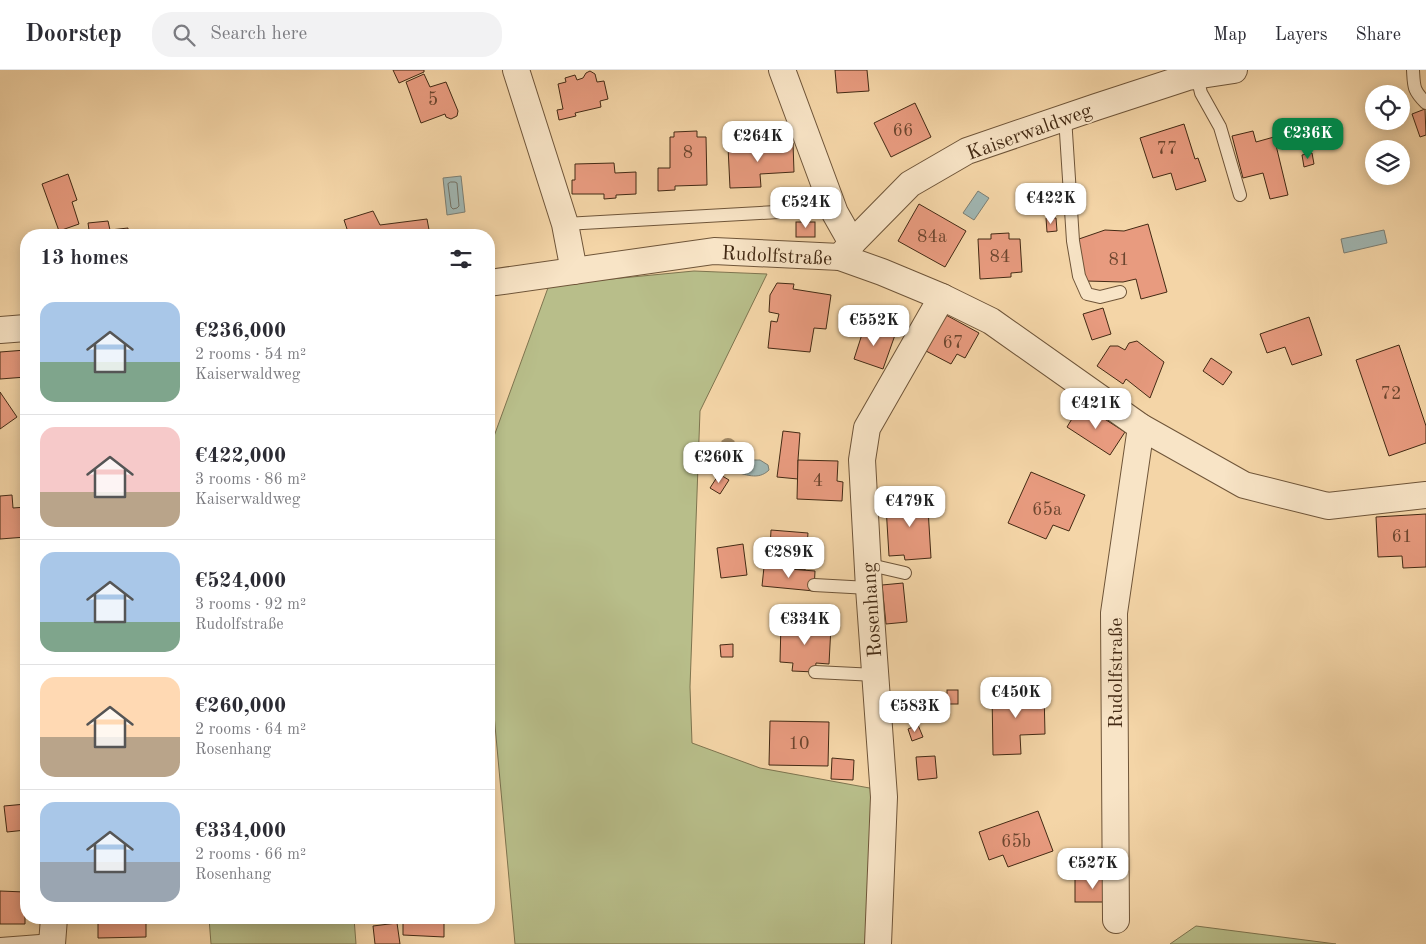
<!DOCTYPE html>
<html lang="en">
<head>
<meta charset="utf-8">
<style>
	body { margin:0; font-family:"Old Standard TT",serif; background:#f2f2f3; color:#2b2b33; height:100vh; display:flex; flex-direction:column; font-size:19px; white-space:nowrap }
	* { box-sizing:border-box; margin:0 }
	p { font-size:16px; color:#7c7c81 }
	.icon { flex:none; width:28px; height:28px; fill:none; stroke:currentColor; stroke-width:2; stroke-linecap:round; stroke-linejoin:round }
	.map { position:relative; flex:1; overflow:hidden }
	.panel { position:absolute; left:20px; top:159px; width:475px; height:695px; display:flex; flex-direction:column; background:#fff; border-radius:20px; box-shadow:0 2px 12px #0003 }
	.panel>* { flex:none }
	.controls { position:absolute; left:1365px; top:15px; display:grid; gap:10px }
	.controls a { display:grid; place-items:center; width:45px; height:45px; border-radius:50%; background:#fff; box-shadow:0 2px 12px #0003; font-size:25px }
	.price { position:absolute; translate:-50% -42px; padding:0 11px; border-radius:10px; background:#fff; color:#222; font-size:16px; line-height:32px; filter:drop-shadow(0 1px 2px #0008) }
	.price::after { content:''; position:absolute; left:50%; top:30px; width:15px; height:11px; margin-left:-8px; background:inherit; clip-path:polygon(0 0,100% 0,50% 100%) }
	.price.active { background:#0b8043; color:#fff }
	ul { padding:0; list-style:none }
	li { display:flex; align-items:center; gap:15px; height:125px; padding:0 20px }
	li+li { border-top:1px solid #e1e1e2 }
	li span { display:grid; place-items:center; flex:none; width:140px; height:100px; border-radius:15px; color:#555 }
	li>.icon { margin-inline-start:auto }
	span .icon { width:60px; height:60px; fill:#fffc; stroke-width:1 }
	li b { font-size:21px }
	h2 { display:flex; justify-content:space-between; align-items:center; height:60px; padding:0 20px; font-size:21px }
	header { display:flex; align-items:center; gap:30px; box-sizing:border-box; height:70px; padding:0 25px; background:#fff; border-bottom:1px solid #e1e1e2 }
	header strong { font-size:24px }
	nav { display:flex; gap:28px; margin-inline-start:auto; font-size:18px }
	.search { width:350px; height:45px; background:#f2f2f3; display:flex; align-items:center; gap:12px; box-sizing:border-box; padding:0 18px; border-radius:20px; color:#7c7c81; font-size:19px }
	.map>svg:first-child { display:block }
	.green { fill:#b8be8a; stroke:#7e744f }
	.water { fill:#a0b6b2; stroke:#7b7e73 }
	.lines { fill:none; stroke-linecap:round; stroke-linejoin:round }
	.shore { stroke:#727063; stroke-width:1 }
	.building { fill:#e89b7f; stroke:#432a14 }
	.lane-casing { stroke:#6f5539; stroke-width:14 }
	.street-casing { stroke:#6f5539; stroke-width:28 }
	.lane { stroke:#f8e4c6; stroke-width:12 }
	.street { stroke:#f8e4c6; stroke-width:26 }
	.tree { fill:#9f8763 }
	.labels { text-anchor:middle; stroke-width:4; stroke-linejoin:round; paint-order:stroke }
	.number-label { font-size:18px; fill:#6c462f }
	.street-label { font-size:20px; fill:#432a14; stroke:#f8e4c6 }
</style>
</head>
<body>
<header>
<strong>Doorstep</strong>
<div class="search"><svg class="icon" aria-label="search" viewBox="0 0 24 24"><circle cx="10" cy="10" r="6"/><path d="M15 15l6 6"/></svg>Search here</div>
<nav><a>Map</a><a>Layers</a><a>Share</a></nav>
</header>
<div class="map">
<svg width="1426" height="874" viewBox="0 0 1426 874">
	<rect width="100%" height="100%" fill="#f4d5a7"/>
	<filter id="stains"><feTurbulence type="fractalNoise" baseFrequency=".004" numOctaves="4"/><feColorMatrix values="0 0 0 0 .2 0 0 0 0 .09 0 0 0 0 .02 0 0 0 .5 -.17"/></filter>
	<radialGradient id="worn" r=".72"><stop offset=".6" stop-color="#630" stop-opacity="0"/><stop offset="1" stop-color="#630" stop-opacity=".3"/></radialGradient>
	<g class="green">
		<polygon points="694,201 767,204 700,341 690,617 692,673 760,698 875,719 869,874 515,874 489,590 489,380 549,215"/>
		<polygon points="209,848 354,848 356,874 211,874"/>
		<polygon points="1196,856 1336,874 1170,874"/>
	</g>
	<g class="water">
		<polygon points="461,106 465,142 447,145 443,108"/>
		<polygon points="978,121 989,128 974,150 963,143"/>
		<polygon points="1384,160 1387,173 1344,183 1341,169"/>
		<path d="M744,390H760L768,395L769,400C758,411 745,404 732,401L730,396L734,392Z"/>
	</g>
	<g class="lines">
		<polygon class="shore" points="451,112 455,112 457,113 459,136 457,138 453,139 451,137 448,114"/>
	</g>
	<g class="building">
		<polygon points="393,0 424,0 424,2 399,13"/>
		<polygon points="835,0 867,0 869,21 837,23"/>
		<polygon points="590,1 595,4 597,12 604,11 608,29 600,31 601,37 575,43 576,46 559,50 557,40 563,39 558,14 566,12 565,8 575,5 577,10 583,8 586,3"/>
		<polygon points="424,4 430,17 446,12 458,41 457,46 451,49 446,47 445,44 421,53 406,12"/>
		<polygon points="915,33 931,67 891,87 874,53"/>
		<polygon points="1425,39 1426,65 1420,67 1412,44"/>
		<polygon points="1184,54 1195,89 1198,88 1206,111 1176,120 1171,103 1153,108 1140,68"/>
		<polygon points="697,61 697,67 706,67 707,115 675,116 675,120 658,121 658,98 670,98 670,67 674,67 674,62"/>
		<polygon points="1253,61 1256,72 1274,67 1288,125 1270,129 1263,103 1243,108 1232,66"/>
		<polygon points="793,73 794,102 760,104 761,117 730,118 728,77"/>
		<polygon points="1312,83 1314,94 1304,97 1302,85"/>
		<polygon points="614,93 615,103 636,102 636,124 616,125 616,128 604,129 604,124 572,124 572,110 575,110 575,94"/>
		<polygon points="68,104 77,130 72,132 79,154 59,161 42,114"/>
		<polygon points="919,134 966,161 945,197 898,171"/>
		<polygon points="373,141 380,155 427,149 430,165 349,165 344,150"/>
		<polygon points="1046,148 1056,148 1057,161 1047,162"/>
		<polygon points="108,151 110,160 128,158 128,165 80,165 79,161 89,160 88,153"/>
		<rect x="796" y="152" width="19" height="15"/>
		<polygon points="1148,154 1167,222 1141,229 1136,209 1123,212 1086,211 1076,170 1105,160 1124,161"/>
		<polygon points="1009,163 1009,169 1020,169 1022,202 1011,203 1011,207 980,209 978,169 991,169 991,164"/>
		<polygon points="777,213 794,214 793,219 831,225 826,259 814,258 810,282 768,278 771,251 777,252 779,244 769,242 770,225"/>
		<polygon points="1103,238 1111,264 1092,270 1083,244"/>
		<polygon points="946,245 979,263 965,288 957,284 951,294 926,281"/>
		<polygon points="1309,247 1322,285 1292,295 1285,277 1267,283 1260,264"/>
		<polygon points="865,255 895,265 883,299 854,289"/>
		<polygon points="1137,271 1164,292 1150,328 1126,309 1123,314 1097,296 1110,276 1118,276 1125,280 1129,273"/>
		<polygon points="1399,275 1426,356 1426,373 1389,386 1356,290"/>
		<polygon points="26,280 26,307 0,309 0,282"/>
		<polygon points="1211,288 1232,302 1223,315 1203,301"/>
		<polygon points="0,322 17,347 0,359"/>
		<polygon points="1081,334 1125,362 1110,385 1067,357"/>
		<polygon points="783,361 800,363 798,390 798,409 777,407"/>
		<polygon points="798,390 838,391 837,411 843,412 842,431 797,429"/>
		<polygon points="1031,402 1085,425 1069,461 1053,455 1046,469 1008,453"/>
		<polygon points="719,404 729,410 720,424 710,418"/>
		<polygon points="927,422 931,488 905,490 904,485 889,486 886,436 904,436 903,424"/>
		<polygon points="12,425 13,438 26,437 26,467 0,469 0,426"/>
		<polygon points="1426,444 1426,497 1403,498 1402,486 1378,487 1376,447"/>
		<polygon points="771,460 808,463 805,500 769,497"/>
		<polygon points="743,474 747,505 721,508 717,478"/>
		<polygon points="764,497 815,501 814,521 762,516"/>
		<polygon points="903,513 907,552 886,554 882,515"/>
		<polygon points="781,553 831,556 829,594 816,593 815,602 792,601 793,593 780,592"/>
		<polygon points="733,574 733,587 721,587 720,575"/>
		<rect x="947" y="620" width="11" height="14"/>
		<polygon points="1044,621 1045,664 1020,665 1021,684 993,685 992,622"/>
		<polygon points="770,651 829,652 828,696 769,695"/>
		<polygon points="918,655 923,667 912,671 908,659"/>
		<polygon points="935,686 937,708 918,710 916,687"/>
		<polygon points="832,688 854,690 853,710 831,709"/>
		<polygon points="26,734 26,760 7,762 4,736"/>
		<polygon points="1038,741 1053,781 1008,797 1003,785 989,790 979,762"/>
		<rect x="1075" y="808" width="36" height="24"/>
		<polygon points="0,821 25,822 25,854 0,854"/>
		<polygon points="98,848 146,848 146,867 98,868"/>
		<polygon points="403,848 444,848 444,867 403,865"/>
		<polygon points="397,853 400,874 375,874 373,856"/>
	</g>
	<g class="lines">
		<defs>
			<g id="lane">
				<path d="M1413,0C1414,17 1413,20 1426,33"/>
				<polyline points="1197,6 1201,23 1220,57 1240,125"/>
				<polyline points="1065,47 1073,171 1079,206 1087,224 1100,227 1120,222"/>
				<polyline points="565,154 813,140 835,143"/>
				<polyline points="868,497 879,497 905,503"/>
				<polyline points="814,515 869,518"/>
				<polyline points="815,602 876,605"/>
				<polyline points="0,874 53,870"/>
			</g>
			<g id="street">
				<polyline points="516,0 565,154 574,201"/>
				<polyline points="782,0 835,143 852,173"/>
				<polyline points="840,187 852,173 910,114 967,81 1096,37 1188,7 1234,0"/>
				<polyline points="489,213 714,181 840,187 882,202 942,227 991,251 1141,357 1244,415 1328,436 1426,425"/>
				<polyline points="0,260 26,258"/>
				<polyline points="1116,850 1114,543 1141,357"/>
				<polyline points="52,874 54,848"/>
				<polyline points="878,874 884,727 869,518 862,390 867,358 942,227"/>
			</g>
		</defs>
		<use href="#lane" class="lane-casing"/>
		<use href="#street" class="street-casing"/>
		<use href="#lane" class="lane"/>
		<use href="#street" class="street"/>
	</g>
	<circle class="tree" cx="728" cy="376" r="8"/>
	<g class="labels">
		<g class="number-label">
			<text x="433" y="35">5</text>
			<text x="903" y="66">66</text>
			<text x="1167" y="84">77</text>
			<text x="688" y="88">8</text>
			<text x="932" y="172">84a</text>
			<text x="1000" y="192">84</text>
			<text x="1119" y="195">81</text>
			<text x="953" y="278">67</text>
			<text x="1391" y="329">72</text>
			<text x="818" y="416">4</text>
			<text x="1047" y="445">65a</text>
			<text x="1402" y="472">61</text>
			<text x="799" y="679">10</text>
			<text x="1016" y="777">65b</text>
		</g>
		<g class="street-label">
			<text transform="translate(1029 61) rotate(-20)" y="7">Kaiserwaldweg</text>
			<text transform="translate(777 185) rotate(3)" y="7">Rudolfstraße</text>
			<text transform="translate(871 540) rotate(-94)" y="7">Rosenhang</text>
			<text transform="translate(1115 603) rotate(-90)" y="7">Rudolfstraße</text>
		</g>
	</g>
	<rect width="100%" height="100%" filter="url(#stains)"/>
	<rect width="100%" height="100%" fill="url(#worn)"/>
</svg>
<div class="controls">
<a><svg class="icon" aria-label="locate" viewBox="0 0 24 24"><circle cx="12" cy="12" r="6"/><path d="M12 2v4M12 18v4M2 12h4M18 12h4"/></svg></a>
<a><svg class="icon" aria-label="layers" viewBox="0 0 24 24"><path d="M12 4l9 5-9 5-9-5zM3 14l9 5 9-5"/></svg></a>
</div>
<b class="price active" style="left:1308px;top:90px">€236K</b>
<b class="price" style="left:758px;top:93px">€264K</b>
<b class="price" style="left:1051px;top:155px">€422K</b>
<b class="price" style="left:806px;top:159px">€524K</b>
<b class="price" style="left:874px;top:277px">€552K</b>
<b class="price" style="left:1096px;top:360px">€421K</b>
<b class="price" style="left:719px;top:414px">€260K</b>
<b class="price" style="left:910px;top:458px">€479K</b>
<b class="price" style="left:789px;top:509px">€289K</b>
<b class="price" style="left:805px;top:576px">€334K</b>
<b class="price" style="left:1016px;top:649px">€450K</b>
<b class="price" style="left:915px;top:663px">€583K</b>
<b class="price" style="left:1093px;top:820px">€527K</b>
<section class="panel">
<h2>13 homes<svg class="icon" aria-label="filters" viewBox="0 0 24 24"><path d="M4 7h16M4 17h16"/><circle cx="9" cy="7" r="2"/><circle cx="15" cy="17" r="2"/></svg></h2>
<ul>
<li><span style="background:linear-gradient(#a9c7e8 60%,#7fa58c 0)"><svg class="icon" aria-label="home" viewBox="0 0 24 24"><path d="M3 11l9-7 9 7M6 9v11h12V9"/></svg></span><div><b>€236,000</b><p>2 rooms · 54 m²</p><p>Kaiserwaldweg</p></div></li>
<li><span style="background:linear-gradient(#f6c9c9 65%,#b9a48a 0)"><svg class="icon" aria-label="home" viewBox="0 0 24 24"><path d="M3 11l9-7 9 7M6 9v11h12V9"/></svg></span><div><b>€422,000</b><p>3 rooms · 86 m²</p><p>Kaiserwaldweg</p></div></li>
<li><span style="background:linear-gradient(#a9c7e8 70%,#7fa58c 0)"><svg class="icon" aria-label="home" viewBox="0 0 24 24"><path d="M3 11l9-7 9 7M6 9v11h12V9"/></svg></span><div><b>€524,000</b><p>3 rooms · 92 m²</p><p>Rudolfstraße</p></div></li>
<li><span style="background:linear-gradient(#ffd9b3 60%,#b9a48a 0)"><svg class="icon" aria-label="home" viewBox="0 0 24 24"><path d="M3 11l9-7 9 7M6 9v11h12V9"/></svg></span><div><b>€260,000</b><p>2 rooms · 64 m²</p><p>Rosenhang</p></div></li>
<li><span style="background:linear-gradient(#a9c7e8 60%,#9aa5b1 0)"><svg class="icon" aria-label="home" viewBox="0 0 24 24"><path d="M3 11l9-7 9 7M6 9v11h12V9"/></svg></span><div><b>€334,000</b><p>2 rooms · 66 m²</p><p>Rosenhang</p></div></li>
</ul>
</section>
</div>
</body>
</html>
